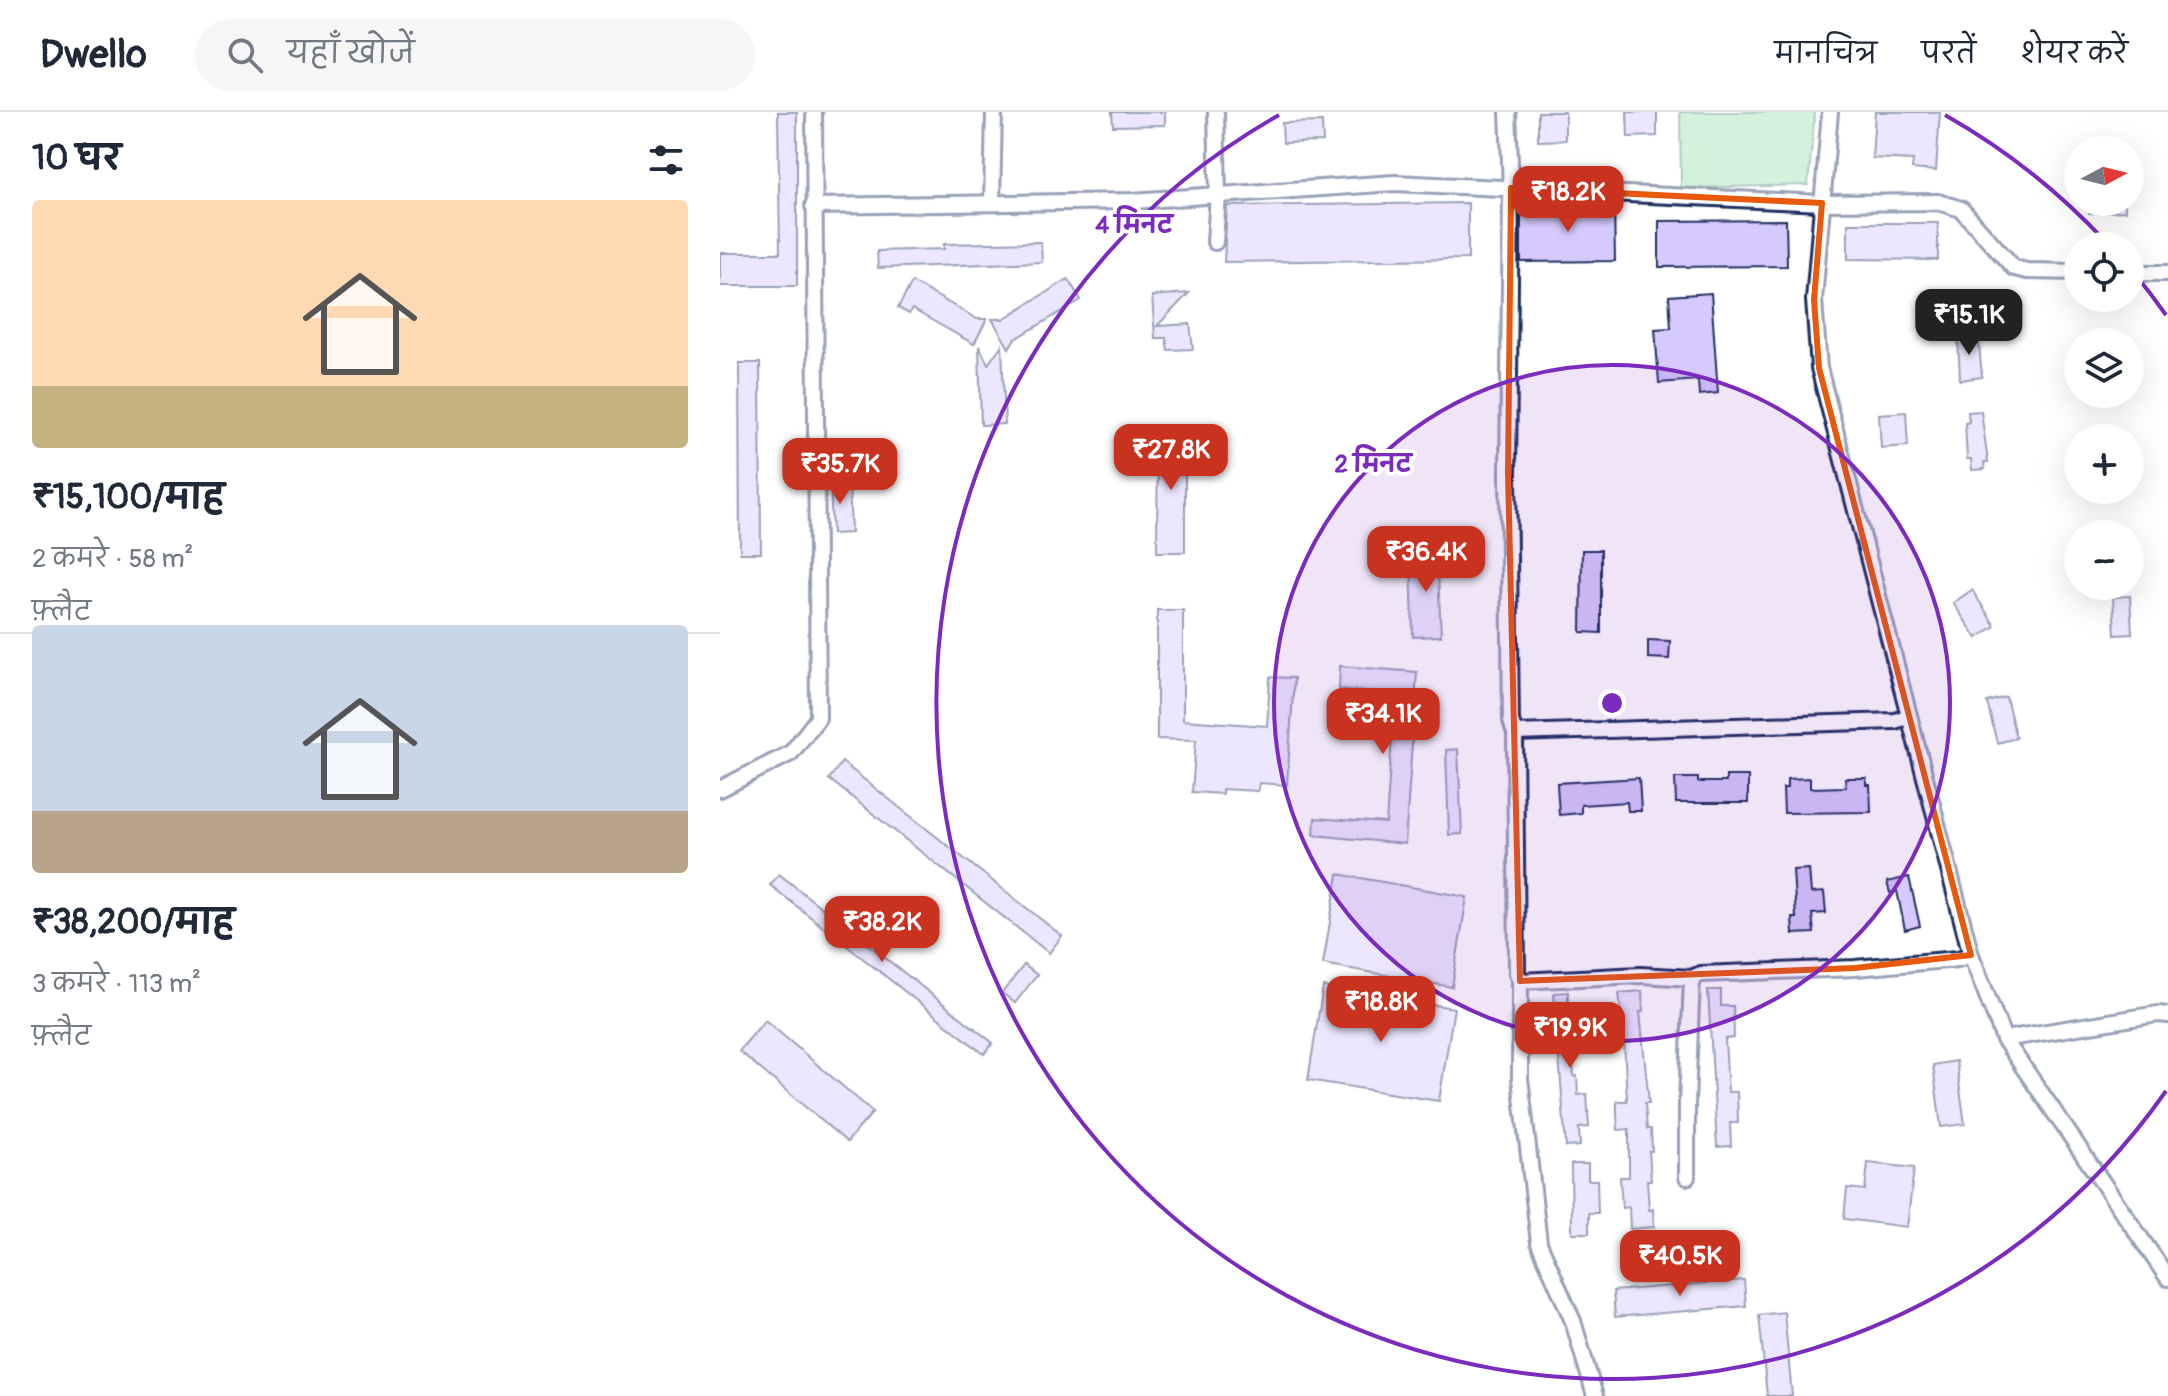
<!DOCTYPE html>
<html lang="hi">
<head>
<meta charset="utf-8">
<style>
	body { margin:0; font-family:Pangolin,"Playpen Sans Deva",sans-serif; background:#f6f6f7; color:#1f2937; height:100vh; display:flex; flex-direction:column; font-size:30px; white-space:nowrap }
	* { box-sizing:border-box; margin:0 }
	p { font-size:26px; color:#747a83 }
	.icon { flex:none; width:44px; height:44px; fill:none; stroke:currentColor; stroke-width:2; stroke-linecap:round; stroke-linejoin:round }
	.map { position:relative; flex:1; overflow:hidden }
	.side { display:flex; flex-direction:column; background:#fff; width:720px }
	.side>* { flex:none }
	.needle { width:52px; rotate:83deg }
	.tools { position:absolute; left:1344px; top:24px; display:grid; gap:16px }
	.tools a { display:grid; place-items:center; width:80px; height:80px; border-radius:50%; background:#fff; box-shadow:0 8px 32px #0002; font-size:40px }
	.price { position:absolute; translate:-50% -68px; padding:0 18px; border-radius:16px; background:#c8321e; color:#fff; font-size:26px; line-height:52px; filter:drop-shadow(0 2px 4px #0008) }
	.price::after { content:''; position:absolute; left:50%; top:48px; width:24px; height:18px; margin-left:-12px; background:inherit; clip-path:polygon(0 0,100% 0,50% 100%) }
	.price.selected { background:#222; color:#fff }
	ul { padding:0; list-style:none }
	li { display:grid; align-content:center; gap:16px; height:424px; padding:0 32px }
	li+li { border-top:2px solid #e0e1e3 }
	li span { display:grid; place-items:center; height:248px; border-radius:8px; color:#555 }
	li>.icon { margin-inline-start:auto }
	span .icon { width:144px; height:144px; fill:#fffc; stroke-width:1 }
	li b { font-size:34px }
	h2 { display:flex; justify-content:space-between; align-items:center; height:96px; padding:0 32px; font-size:34px }
	header { display:flex; align-items:center; gap:48px; box-sizing:border-box; height:112px; padding:0 40px; background:#fff; border-bottom:2px solid #e0e1e3 }
	header strong { font-size:38px }
	nav { display:flex; gap:44px; margin-inline-start:auto; font-size:28px }
	.search { width:560px; height:72px; background:#f6f6f7; display:flex; align-items:center; gap:20px; box-sizing:border-box; padding:0 28px; border-radius:44px; color:#747a83; font-size:30px }
	main { display:flex; flex:1; min-height:0 }
	.map>svg:first-child { display:block }
	.green { fill:#9ce2af; stroke:#5c8886; stroke-width:2 }
	.building { fill:#d6cafc; stroke:#1b2f5e; stroke-width:2 }
	.lines { fill:none; stroke-linecap:round; stroke-linejoin:round }
	.minor-casing { stroke:#1b2f5e; stroke-width:20 }
	.minor { stroke:#fff; stroke-width:14 }
	.marked { fill:none; stroke:#e8590c; stroke-width:6; stroke-linejoin:round }
	.ring { fill:none; stroke:#7b2cbf; stroke-width:4 }
	.centre { fill:#7b2cbf; stroke:#fff; stroke-width:4 }
	.ring-label { font-size:24px; text-anchor:middle; font-weight:bold; fill:#7b2cbf; stroke:#fff; stroke-width:8; stroke-linejoin:round; paint-order:stroke }
</style>
</head>
<body>
<header>
<strong>Dwello</strong>
<div class="search"><svg class="icon" aria-label="search" viewBox="0 0 24 24"><circle cx="10" cy="10" r="6"/><path d="M15 15l6 6"/></svg>यहाँ खोजें</div>
<nav><a>मानचित्र</a><a>परतें</a><a>शेयर करें</a></nav>
</header>
<main>
<section class="side">
<h2>10 घर<svg class="icon" aria-label="filters" viewBox="0 0 24 24"><path d="M4 7h16M4 17h16"/><circle cx="9" cy="7" r="2"/><circle cx="15" cy="17" r="2"/></svg></h2>
<ul>
<li><span style="background:linear-gradient(#ffd9b3 75%,#c2b280 0)"><svg class="icon" aria-label="home" viewBox="0 0 24 24"><path d="M3 11l9-7 9 7M6 9v11h12V9"/></svg></span><div><b>₹15,100/माह</b><p>2 कमरे · 58 m²</p><p>फ़्लैट</p></div></li>
<li><span style="background:linear-gradient(#c9d6e8 75%,#b9a48a 0)"><svg class="icon" aria-label="home" viewBox="0 0 24 24"><path d="M3 11l9-7 9 7M6 9v11h12V9"/></svg></span><div><b>₹38,200/माह</b><p>3 कमरे · 113 m²</p><p>फ़्लैट</p></div></li>
</ul>
</section>
<div class="map">
<svg width="1448" height="1284" viewBox="0 0 1448 1284">
	<rect width="100%" height="100%" fill="#fff"/>
	<filter id="ink" filterUnits="userSpaceOnUse"><feTurbulence type="fractalNoise" baseFrequency=".0125" numOctaves="2"/><feDisplacementMap in="SourceGraphic" scale="16" xChannelSelector="R" yChannelSelector="G"/><feConvolveMatrix kernelMatrix="1 2 1 2 8 2 1 2 1" color-interpolation-filters="sRGB"/></filter>
	<g filter="url(#ink)">
		<polygon class="green" points="960,0 1095,0 1088,73 961,76"/>
		<g class="building">
			<polygon points="58,0 77,0 77,174 0,174 0,141 60,141"/>
			<polygon points="392,0 445,0 445,13 393,14"/>
			<polygon points="818,0 845,0 845,28 818,29"/>
			<polygon points="907,0 937,0 937,24 908,25"/>
			<polygon points="1155,0 1220,0 1216,59 1192,57 1193,48 1152,46"/>
			<polygon points="602,10 603,30 563,31 562,11"/>
			<polygon points="1369,90 1405,90 1405,99 1369,101"/>
			<polygon points="748,91 748,147 504,150 507,94"/>
			<polygon points="894,93 895,149 801,150 801,94"/>
			<polygon points="1066,108 1067,154 939,155 939,109"/>
			<polygon points="1128,111 1218,111 1218,148 1128,147"/>
			<polygon points="321,130 322,150 158,156 157,139 224,137 224,132"/>
			<polygon points="348,167 361,188 294,228 289,236 272,207 283,207"/>
			<polygon points="192,170 257,207 267,207 254,232 192,197 189,202 178,196"/>
			<polygon points="469,181 437,214 470,212 473,237 448,238 446,226 435,226 432,184"/>
			<polygon points="991,181 998,281 979,283 978,268 939,271 935,217 951,216 949,184"/>
			<polygon points="1258,222 1262,265 1240,268 1238,224"/>
			<polygon points="282,233 285,312 261,313 259,234 268,252"/>
			<polygon points="19,251 40,251 41,441 20,441"/>
			<polygon points="1261,299 1268,350 1264,350 1265,357 1252,358 1251,347 1247,347 1245,311 1249,310 1248,300"/>
			<polygon points="1186,300 1188,334 1161,336 1159,302"/>
			<polygon points="438,320 465,320 465,440 437,440"/>
			<polygon points="110,367 129,367 131,421 112,422"/>
			<polygon points="717,438 721,524 693,525 691,439"/>
			<polygon points="862,438 881,438 881,521 861,520"/>
			<polygon points="1252,478 1275,514 1257,526 1233,491"/>
			<polygon points="1410,484 1412,522 1395,523 1393,485"/>
			<polygon points="437,498 463,498 463,608 547,614 550,565 574,566 567,673 539,671 538,679 502,677 502,682 472,680 476,628 437,627"/>
			<polygon points="928,528 950,529 949,547 928,546"/>
			<polygon points="620,554 697,560 685,732 594,723 595,706 666,711 675,581 619,577"/>
			<polygon points="1286,585 1296,626 1277,631 1267,590"/>
			<polygon points="738,637 742,722 729,723 726,638"/>
			<polygon points="122,650 342,824 329,841 109,667"/>
			<polygon points="1006,664 1028,664 1028,691 956,691 955,666 978,666 978,670 1006,670"/>
			<polygon points="919,666 921,699 908,699 907,690 861,693 861,701 839,703 837,671"/>
			<polygon points="1090,666 1090,676 1126,675 1125,666 1146,666 1146,673 1150,673 1151,700 1064,701 1063,676 1067,676 1067,667"/>
			<polygon points="1089,757 1091,781 1104,780 1106,801 1092,802 1094,821 1073,822 1072,806 1076,806 1073,758"/>
			<polygon points="59,762 273,931 264,942 50,773"/>
			<polygon points="618,762 747,785 732,875 603,852"/>
			<polygon points="1189,765 1200,814 1185,818 1177,779 1170,781 1167,770"/>
			<polygon points="304,853 317,863 295,891 282,881"/>
			<polygon points="603,875 734,896 719,989 588,968"/>
			<polygon points="988,878 1001,878 1001,894 1013,894 1014,926 1005,927 1008,980 1017,980 1018,1011 1010,1011 1011,1034 997,1035"/>
			<polygon points="922,879 923,900 920,900 929,991 925,991 927,1017 931,1017 932,1039 929,1039 931,1068 927,1068 929,1098 933,1097 934,1115 910,1117 909,1095 902,1096 900,1065 909,1065 909,1017 898,1018 897,1002 897,989 907,989 904,929 896,930 894,899 901,899 899,881"/>
			<polygon points="848,880 848,896 859,896 861,926 852,927 854,965 857,964 858,983 867,982 869,1015 859,1016 860,1034 846,1035 834,881"/>
			<polygon points="45,908 153,1000 127,1030 19,939"/>
			<polygon points="1236,949 1245,1012 1221,1015 1213,953"/>
			<polygon points="1148,1051 1194,1056 1187,1115 1124,1107 1127,1076 1145,1078"/>
			<polygon points="851,1052 868,1052 868,1068 877,1068 878,1101 869,1101 869,1121 852,1121"/>
			<polygon points="1024,1168 1026,1194 895,1205 893,1179"/>
			<polygon points="1064,1200 1072,1284 1047,1284 1039,1203"/>
		</g>
		<g class="lines">
			<defs>
				<g id="minor">
					<polyline points="788,0 791,76 788,361 791,609 795,621 797,861 800,869"/>
					<polyline points="1110,0 1094,188 1099,256 1251,843 1284,927 1448,1166"/>
					<polyline points="272,90 274,0"/>
					<polyline points="93,94 412,89 674,71 1102,91 1218,90 1241,97 1294,156 1307,159 1358,160"/>
					<polyline points="495,130 498,81 496,0"/>
					<polyline points="1410,161 1448,161"/>
					<polyline points="795,621 1175,609 1189,604"/>
					<polyline points="0,677 71,641 98,606 94,0"/>
					<polyline points="1284,927 1438,902 1448,903"/>
					<polyline points="967,1065 967,991 972,866"/>
					<polyline points="875,1284 853,1209 819,1131 800,966 800,869 920,863 972,866 981,862 1135,856 1238,847 1251,843"/>
				</g>
			</defs>
			<use href="#minor" class="minor-casing"/>
			<use href="#minor" class="minor"/>
		</g>
	</g>
	<path d="M0 0H1448V1284H0ZM791,76L1102,91L1094,188L1099,256L1251,843L1135,856L800,869L788,361Z" fill="#fff" fill-opacity=".55" fill-rule="evenodd"/>
	<path class="marked" d="M791,76L1102,91L1094,188L1099,256L1251,843L1135,856L800,869L788,361Z"/>
	<circle cx="892" cy="591" r="338" fill="#7b2cbf" fill-opacity=".12"/>
	<g class="ring">
		<circle cx="892" cy="591" r="338"/>
		<path d="M1446 979A676 676 0 1 1 559 3M1225 3A676 676 0 0 1 1386 130M1414 161A676 676 0 0 1 1446 203"/>
	</g>
	<circle cx="892" cy="591" r="12" class="centre"/>
	<g class="ring-label">
		<text x="414" y="121">4 मिनट</text>
		<text x="653" y="360">2 मिनट</text>
	</g>
</svg>
<div class="tools">
<a><svg class="needle" viewBox="-14 -14 28 28"><path d="M0-13l5 13h-10z" fill="#e53935"/><path d="M0 13l5-13h-10z" fill="#747a83"/></svg></a>
<a><svg class="icon" aria-label="locate" viewBox="0 0 24 24"><circle cx="12" cy="12" r="6"/><path d="M12 2v4M12 18v4M2 12h4M18 12h4"/></svg></a>
<a><svg class="icon" aria-label="layers" viewBox="0 0 24 24"><path d="M12 4l9 5-9 5-9-5zM3 14l9 5 9-5"/></svg></a>
<a>+</a>
<a>−</a>
</div>
<b class="price" style="left:848px;top:122px">₹18.2K</b>
<b class="price selected" style="left:1249px;top:245px">₹15.1K</b>
<b class="price" style="left:451px;top:380px">₹27.8K</b>
<b class="price" style="left:120px;top:394px">₹35.7K</b>
<b class="price" style="left:706px;top:482px">₹36.4K</b>
<b class="price" style="left:663px;top:644px">₹34.1K</b>
<b class="price" style="left:162px;top:852px">₹38.2K</b>
<b class="price" style="left:661px;top:932px">₹18.8K</b>
<b class="price" style="left:850px;top:958px">₹19.9K</b>
<b class="price" style="left:960px;top:1186px">₹40.5K</b>
</div>
</main>
</body>
</html>
